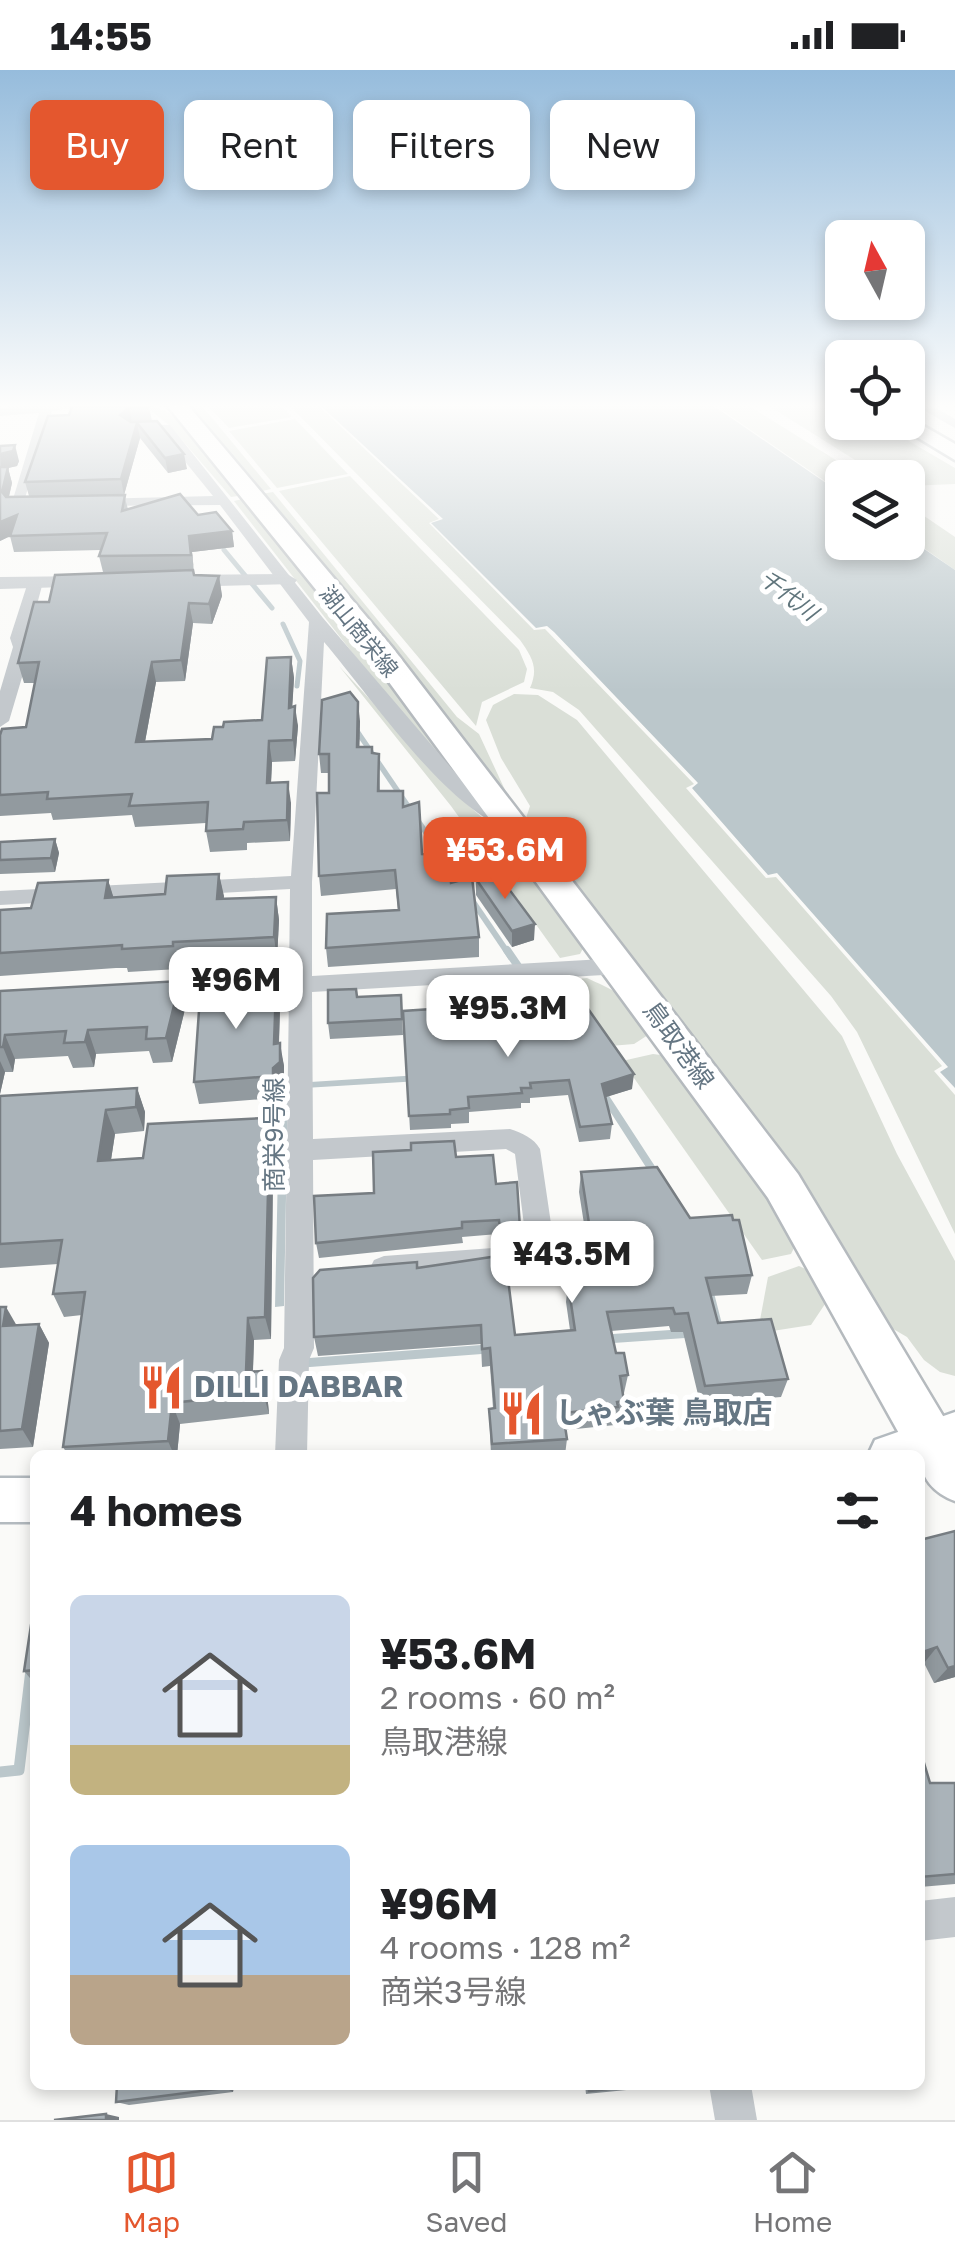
<!DOCTYPE html>
<html lang="en">
<head>
<meta charset="utf-8">
<style>
	body { margin:0; font-family:"Golos Text","Noto Sans JP",sans-serif; background:#f2f2f2; color:#202124; height:100vh; display:flex; flex-direction:column; font-size:38px; white-space:nowrap }
	* { box-sizing:border-box; margin:0 }
	p { font-size:32px; color:#757577 }
	.icon { flex:none; width:55px; height:55px; fill:none; stroke:currentColor; stroke-width:2; stroke-linecap:round; stroke-linejoin:round }
	.map { position:relative; flex:1; overflow:hidden }
	.sheet { position:absolute; left:30px; top:1380px; width:895px; height:640px; display:flex; flex-direction:column; background:#fff; border-radius:15px; box-shadow:0 5px 15px #0003 }
	.sheet>* { flex:none }
	.banner { position:absolute; left:30px; top:30px; width:895px; height:90px; display:flex; gap:20px }
	.needle { width:65px; rotate:352deg }
	.fabs { position:absolute; left:825px; top:150px; display:grid; gap:20px }
	.fabs a { display:grid; place-items:center; width:100px; height:100px; border-radius:15px; background:#fff; box-shadow:0 5px 15px #0003; font-size:50px }
	.price { position:absolute; translate:-50% -85px; padding:0 22px; border-radius:20px; background:#fff; color:#222; font-size:32px; line-height:65px; filter:drop-shadow(0 2px 5px #0008) }
	.price::after { content:''; position:absolute; left:50%; top:60px; width:30px; height:22px; margin-left:-15px; background:inherit; clip-path:polygon(0 0,100% 0,50% 100%) }
	.price.selected { background:#e4572e; color:#fff }
	ul { padding:0; list-style:none }
	li { display:flex; align-items:center; gap:30px; height:250px; padding:0 40px }
	li span { display:grid; place-items:center; flex:none; width:280px; height:200px; border-radius:15px; color:#555 }
	li>.icon { margin-inline-start:auto }
	span .icon { width:120px; height:120px; fill:#fffc; stroke-width:1 }
	li b { font-size:42px }
	h2 { display:flex; justify-content:space-between; align-items:center; height:120px; padding:0 40px; font-size:42px }
	.tag { padding:0 35px; border-radius:15px; background:#fff; box-shadow:0 5px 15px #0003; font-size:35px; line-height:90px }
	.tag.selected { background:#e4572e; color:#fff }
	.status { display:flex; justify-content:space-between; align-items:center; height:70px; padding:0 50px; background:#fff; direction:ltr }
	.status svg { height:28px; fill:currentColor }
	.dock { display:flex; justify-content:space-around; align-items:center; height:140px; border-top:2px solid #e0e0e0; background:#fff; font-size:28px; color:#757577 }
	.dock a { display:grid; justify-items:center; gap:5px }
	.dock .selected { color:#e4572e }
	.map>svg:first-child { display:block }
	.green { fill:#dadfd7 }
	.water { fill:#bbc7cb }
	.lines { fill:none; stroke-linecap:round; stroke-linejoin:round }
	.stream-far3 { stroke:#bbc7cb; stroke-width:5 }
	.stream-far2 { stroke:#bbc7cb; stroke-width:8 }
	.stream-far1 { stroke:#bbc7cb; stroke-width:9 }
	.stream { stroke:#bbc7cb; stroke-width:11 }
	.secondary-casing { stroke:#b3babf; stroke-width:5 }
	.primary-casing { stroke:#b5babe; stroke-width:5 }
	.minor { fill:#c3c8cc; fill-rule:evenodd }
	.tertiary { fill:#c3c8cc; fill-rule:evenodd }
	.secondary { fill:#fff; fill-rule:evenodd }
	.primary { fill:#fff; fill-rule:evenodd }
	.wall { fill:#929a9f }
	.shaded-wall { fill:#777d82 }
	.building { fill:#aab3b9; stroke:#777d82; stroke-width:2.5 }
	.labels { text-anchor:middle; stroke-width:10; stroke-linejoin:round; paint-order:stroke }
	.far-water-label { font-size:22px; font-style:italic; fill:#60757c; stroke:#fff }
	.far-street-label { font-size:22px; fill:#657683; stroke:#fff }
	.street-label { font-size:25px; fill:#657683; stroke:#fff }
	.near-poi-label { font-size:30px; font-weight:bold; fill:#657683; stroke:#fff; text-anchor:start }
</style>
</head>
<body>
<div class="status"><b>14:55</b><svg viewBox="0 0 49 12"><path d="M0 12V9h3v3zM5 12V6h3v6zM10 12V3h3v9zM15 12V0h3v12zM26 1h20v11H26zM47 4h2v5h-2z"/></svg></div>
<div class="map">
<svg width="955" height="2050" viewBox="0 0 955 2050">
	<rect width="100%" height="100%" fill="#fafaf8"/>
	<g class="green">
		<polygon points="183,334 280,334 292,347 229,358 208,336 203,337 271,419 258,422"/>
		<path d="M288,334L319,336L439,449L429,453L534,560L545,559L694,714L686,718L766,808L776,807L942,996L934,1001L955,1025V1164L857,962L831,926L579,640L553,622L530,618C539,598 532,587 520,570Z"/>
		<polygon points="713,334 746,334 863,407 842,408 842,423"/>
		<polygon points="766,334 842,334 842,352 878,353 955,398 955,414 908,416 908,408 882,407"/>
		<path d="M145,336C186,337 219,395 244,425L231,427L170,356Z"/>
		<polygon points="295,349 348,404 277,418 229,361"/>
		<polygon points="350,406 519,580 527,599 524,612 482,632 476,656 279,421"/>
		<polygon points="273,422 457,647 479,664 505,720 502,724 261,424"/>
		<polygon points="247,428 488,733 457,708 358,590 234,431"/>
		<polygon points="908,435 955,467 955,500 908,467"/>
		<polygon points="339,596 467,734 505,768 587,871 580,884 560,888 451,736"/>
		<polygon points="514,624 538,625 577,650 842,966 897,1084 955,1191 955,1306 940,1302 924,1290 907,1267 888,1256 841,1173 524,754 530,736 501,688 486,650 493,635"/>
		<path d="M587,908C615,921 641,931 648,965L634,974L610,976L561,911Z"/>
		<polygon points="653,984 668,986 762,1114 796,1174 791,1184 762,1190 622,991"/>
		<polygon points="799,1196 810,1201 825,1234 811,1255 766,1262 760,1250 768,1207"/>
	</g>
	<g class="water">
		<polygon points="311,334 711,334 842,424 842,472 908,472 908,468 955,500 955,1018 940,1002 948,997 777,803 768,805 692,718 698,713 554,562 547,556 536,558 431,453 443,449 320,335"/>
		<polygon points="358,658 515,888 509,890 353,660"/>
		<polygon points="535,912 699,1164 725,1266 715,1266 691,1167 584,1001 288,1019 284,1236 275,1237 278,1100 0,1119 0,1112 278,1092 279,1014 579,995 528,913"/>
	</g>
	<g class="lines">
		<g class="stream-far3">
			<polyline points="224,480 272,538"/>
			<polyline points="283,554 300,591 297,616"/>
		</g>
		<polyline class="stream-far2" points="507,880 533,918"/>
		<g class="stream-far1">
			<polyline points="606,1269 692,1263"/>
			<polyline points="303,1293 488,1279"/>
		</g>
		<polyline class="stream" points="0,1702 19,1700 31,1600"/>
		<defs>
			<g id="secondary">
				<polygon points="955,1342 955,1382 920,1395 920,1385 868,1385 875,1370"/>
				<rect x="0" y="1408" width="35" height="44"/>
			</g>
			<g id="primary">
				<path d="M166,334H187L392,577L798,1104L955,1366V1431C934,1423 920,1408 920,1385H911L768,1128L372,589Z"/>
				<polygon points="908,347 955,374 955,390 892,352 908,352"/>
			</g>
		</defs>
		<use href="#secondary" class="secondary-casing"/>
		<use href="#primary" class="primary-casing"/>
		<g class="minor">
			<polygon points="41,334 99,334 52,341 24,431 39,431 46,435 39,439 10,439 39,343 0,346 0,338"/>
			<polygon points="913,334 929,334 955,349 955,358"/>
			<path d="M134,355H170L323,548L452,699L482,730L520,753L510,759C449,743 367,622 324,572L312,812V906L621,888L632,896L621,904L312,922L313,1069L510,1059C522,1063 534,1068 540,1079L554,1174L538,1195L528,1199L384,1210L374,1206L370,1198L374,1190L384,1186L521,1176L526,1171L515,1084L506,1079L313,1090L314,1278L309,1290L307,1385H275L279,1290L284,1278L289,923L151,931L139,923L151,915L289,907L290,819L0,835V821L291,806L309,552L220,435L89,436V430L94,429L213,426L161,362H129L127,359Z"/>
			<polygon points="29,509 43,512 28,568 31,577 9,651 0,657 0,621 13,577 10,568"/>
			<polygon points="955,1827 955,1867 920,1871 920,1831"/>
			<polygon points="709,2015 751,2015 757,2050 715,2050"/>
		</g>
		<g class="tertiary">
			<polygon points="287,504 297,510 294,514 178,517 168,511 178,505"/>
			<polygon points="92,506 102,512 99,516 0,519 0,507"/>
		</g>
		<use href="#secondary" class="secondary"/>
		<use href="#primary" class="primary"/>
	</g>
	<g class="wall">
		<polygon points="73,334 149,336 152,351 187,399 168,403 140,368 124,425 128,439 198,445 232,461 234,477 192,482 194,505 219,506 222,526 212,554 193,553 185,611 156,612 145,672 212,669 262,650 291,587 294,608 292,637 298,656 295,691 272,692 271,712 291,733 290,771 247,773 247,780 210,782 206,761 206,753 135,757 132,745 53,750 51,743 0,746 0,665 26,657 35,613 24,613 18,593 49,532 145,502 103,502 99,486 101,480 14,482 10,466 0,471 0,376 19,391 17,396 8,398 12,413 9,427 29,426 25,412 69,345"/>
		<polygon points="360,651 359,677 379,684 380,721 403,737 422,784 451,813 479,867 479,887 328,897 326,878 398,840 396,819 321,826 319,806 329,723 329,703 321,703 319,684"/>
		<polygon points="55,769 59,783 55,802 0,804 0,772"/>
		<polygon points="219,804 224,829 276,827 279,850 277,889 179,895 178,899 128,902 127,898 116,898 0,906 0,840 31,838 108,810 113,827 165,824"/>
		<polygon points="476,809 534,870 512,877 476,825"/>
		<polygon points="247,910 249,919 280,939 279,974 284,996 284,1014 277,1020 277,1028 199,1034 194,1012"/>
		<polygon points="180,911 186,935 172,992 153,993 149,981 96,984 94,997 73,998 68,986 15,989 13,1002 5,1002 0,1024 0,921"/>
		<polygon points="401,925 403,965 330,969 328,953 357,927"/>
		<polygon points="558,925 632,1019 605,1027 612,1054 610,1069 579,1072 568,1025 530,1028 530,1033 521,1033 521,1038 469,1042 469,1053 451,1054 451,1058 410,1060 403,941 463,958 565,953 557,940"/>
		<polygon points="137,1018 145,1042 144,1061 115,1064 111,1090 143,1088 268,1072 268,1080 273,1104 271,1269 254,1270 253,1301 267,1322 269,1344 180,1354 177,1385 68,1385 63,1377 82,1245 64,1247 53,1224 58,1194 0,1198 0,1026"/>
		<polygon points="456,1087 496,1114 520,1158 519,1172 499,1174 498,1164 462,1167 463,1173 319,1188 316,1173 374,1123"/>
		<polygon points="581,1102 690,1148 752,1205 747,1224 711,1226 718,1253 788,1309 781,1327 700,1333 683,1262 671,1262 669,1256 611,1261 616,1283 628,1305 624,1323 622,1323 624,1331 620,1348 616,1349 615,1355 566,1360 567,1369 565,1385 491,1385 489,1339 493,1338 490,1296 482,1297 481,1274 318,1286 314,1267 417,1198 515,1265 570,1260 566,1232 568,1213 593,1211 579,1122"/>
		<polygon points="0,1237 16,1255 39,1254 49,1273 33,1377 0,1379"/>
		<polygon points="920,1470 955,1607 934,1613 924,1593"/>
		<polygon points="35,1529 35,1614 24,1601"/>
		<polygon points="920,1693 930,1713 955,1713 955,1814 920,1817"/>
		<polygon points="117,2015 234,2015 233,2022 129,2035 116,2032"/>
		<polygon points="585,2015 677,2015 586,2024"/>
	</g>
	<g class="shaded-wall">
		<polygon points="129,337 132,352 120,345"/>
		<polygon points="137,353 140,368 124,425 121,409"/>
		<polygon points="15,375 19,391 17,396 8,398 12,413 6,438 2,422 0,384"/>
		<polygon points="184,384 187,399 168,403 165,388"/>
		<polygon points="17,445 21,461 0,471 0,452"/>
		<polygon points="232,461 234,477 192,482 194,501 189,466"/>
		<polygon points="219,506 222,526 212,554 209,534"/>
		<polygon points="189,533 193,553 185,611 181,590"/>
		<polygon points="291,587 294,608 291,658 289,638"/>
		<polygon points="152,592 156,612 141,693 136,672"/>
		<polygon points="358,632 360,651 359,696 357,677"/>
		<polygon points="295,636 298,656 295,691 293,670"/>
		<polygon points="269,671 272,692 270,734 267,713"/>
		<polygon points="288,712 291,733 290,771 287,750"/>
		<polygon points="55,769 59,783 55,802 51,788"/>
		<polygon points="219,804 224,826 221,852 217,829"/>
		<polygon points="108,810 115,832 105,828"/>
		<polygon points="276,827 279,850 277,889 274,867"/>
		<polygon points="535,854 534,870 512,877 512,861"/>
		<polygon points="180,911 186,935 172,992 166,968"/>
		<polygon points="276,917 280,939 278,994 280,973 284,996 284,1014 277,1020 277,1028 273,1006"/>
		<polygon points="88,960 96,984 94,997 85,972"/>
		<polygon points="5,965 15,989 13,1002 3,977"/>
		<polygon points="0,991 5,1002 0,1024"/>
		<polygon points="634,1004 632,1019 600,1029 602,1014"/>
		<polygon points="137,1018 145,1042 144,1061 136,1037"/>
		<polygon points="106,1040 115,1064 107,1115 98,1091"/>
		<polygon points="264,1048 268,1072 268,1086 269,1080 273,1104 271,1269 265,1247"/>
		<polygon points="6,1237 17,1256 3,1256"/>
		<polygon points="248,1248 254,1270 252,1323 246,1302"/>
		<polygon points="39,1254 49,1273 33,1377 22,1359"/>
		<polygon points="262,1301 267,1322 269,1344 263,1323"/>
		<polygon points="172,1333 180,1354 177,1385 174,1385 168,1371"/>
		<polygon points="937,1577 924,1593 920,1594 920,1583"/>
		<polygon points="955,1596 955,1607 934,1613 948,1598"/>
		<polygon points="225,2015 234,2015 233,2022 225,2018"/>
		<polygon points="106,2044 119,2047 119,2050 106,2050"/>
	</g>
	<g class="building">
		<polygon points="73,334 147,334 149,336 129,337 120,345 131,352 157,351 184,384 165,388 137,353 121,409 25,412 48,346 69,345"/>
		<polygon points="15,375 13,381 0,384 0,376"/>
		<polygon points="0,397 8,397 2,422 6,427 125,425 122,441 180,424 198,445 216,442 232,461 189,466 191,485 99,486 107,463 10,466 17,445 0,452"/>
		<polygon points="193,500 194,505 219,506 209,534 189,533 181,590 152,592 136,672 212,669 214,657 223,657 224,652 262,650 267,588 291,587 289,638 295,636 293,670 269,671 267,713 288,712 287,750 244,752 243,759 206,761 208,732 129,736 132,724 47,729 48,722 0,725 0,665 2,659 26,657 39,592 18,593 34,532 49,532 55,505"/>
		<polygon points="350,622 358,632 357,677 372,677 372,683 379,684 378,721 403,721 403,737 419,732 422,784 448,785 451,813 472,807 479,867 326,878 327,844 399,840 395,800 319,806 317,723 329,723 329,684 319,684 322,630"/>
		<polygon points="55,769 51,788 0,790 0,772"/>
		<polygon points="497,803 535,854 512,861 476,809"/>
		<polygon points="219,804 217,829 276,827 274,867 173,872 173,876 122,879 122,875 109,876 0,883 0,840 31,838 38,813 108,810 105,828 165,824 167,806"/>
		<polygon points="247,910 246,919 276,917 274,974 280,973 280,992 273,998 273,1006 194,1012 201,912"/>
		<polygon points="180,911 166,968 146,969 147,957 88,960 85,972 64,973 66,961 5,965 3,977 0,977 0,921"/>
		<polygon points="572,916 634,1004 602,1014 612,1054 580,1057 569,1010 530,1013 531,1018 521,1018 522,1023 468,1027 469,1038 450,1040 450,1044 409,1046 403,941 461,937 463,958 576,953 558,925"/>
		<polygon points="356,919 357,927 401,925 402,949 328,953 328,920"/>
		<polygon points="137,1018 136,1037 106,1040 98,1091 143,1088 148,1054 264,1048 264,1080 269,1080 265,1247 248,1248 246,1302 262,1301 263,1323 172,1333 168,1371 63,1377 85,1222 53,1224 62,1170 0,1174 0,1026"/>
		<polygon points="454,1071 456,1087 493,1085 496,1114 517,1112 520,1158 500,1159 499,1150 462,1152 462,1158 316,1173 314,1126 374,1123 373,1082 411,1080 411,1073"/>
		<polygon points="657,1097 690,1148 732,1145 733,1150 739,1150 752,1205 706,1208 718,1253 771,1249 788,1309 705,1316 688,1243 675,1244 673,1238 607,1242 616,1283 624,1283 628,1305 620,1306 624,1331 617,1332 618,1337 563,1343 567,1369 492,1374 489,1339 495,1338 490,1278 482,1279 481,1255 314,1267 313,1208 320,1200 417,1192 417,1198 505,1185 515,1265 575,1260 568,1213 598,1211 581,1102"/>
		<polygon points="0,1237 6,1237 3,1256 39,1254 22,1359 0,1361"/>
		<polygon points="955,1461 955,1596 948,1598 937,1577 920,1583 920,1470"/>
		<polygon points="35,1529 35,1600 24,1601"/>
		<polygon points="920,1693 924,1693 930,1713 955,1713 955,1804 920,1807"/>
		<polygon points="117,2015 225,2015 225,2018 116,2032"/>
		<polygon points="589,2015 646,2015 589,2021"/>
		<polygon points="106,2044 106,2050 54,2050"/>
	</g>
	<linearGradient id="sky" x2="0" y2="1"><stop stop-color="#96bcdc"/><stop offset="0.54" stop-color="#fdfdfc"/><stop offset="1" stop-color="#fdfdfc" stop-opacity="0"/></linearGradient>
	<rect width="955" height="621" fill="url(#sky)"/>
	<defs>
		<symbol id="restaurant-bare" viewBox="-9 -9 18 18"><path d="M-5-6h1v4h1v-4h1v4h1v-4h1v5L-1.5 .5V6h-2V.5L-5-1ZM5-6V6H3V1.5H1.5Q1.5-4 5-6Z" fill="#e4572e" stroke="#fff" stroke-width="2.5" paint-order="stroke"/></symbol>
	</defs>
	<g fill-rule="evenodd">
		<use href="#restaurant-bare" x="130" y="1286" width="63" height="63"/>
		<use href="#restaurant-bare" x="490" y="1312" width="63" height="63"/>
	</g>
	<g class="labels">
		<g class="far-water-label">
			<text transform="translate(789 525) rotate(38)" y="8">千代川</text>
		</g>
		<g class="far-street-label">
			<text transform="translate(359 561) rotate(51)" y="8">湖山商栄線</text>
		</g>
		<g class="street-label">
			<text transform="translate(679 975) rotate(54)" y="9">鳥取港線</text>
			<text transform="translate(274 1065) rotate(-90)" y="9">商栄9号線</text>
		</g>
		<g class="near-poi-label">
			<text x="194" y="1327">DILLI DABBAR</text>
			<text x="555" y="1353">しゃぶ葉 鳥取店</text>
		</g>
	</g>
</svg>
<div class="fabs">
<a><svg class="needle" viewBox="-14 -14 28 28"><path d="M0-13l5 13h-10z" fill="#e53935"/><path d="M0 13l5-13h-10z" fill="#757577"/></svg></a>
<a><svg class="icon" aria-label="locate" viewBox="0 0 24 24"><circle cx="12" cy="12" r="6"/><path d="M12 2v4M12 18v4M2 12h4M18 12h4"/></svg></a>
<a><svg class="icon" aria-label="layers" viewBox="0 0 24 24"><path d="M12 4l9 5-9 5-9-5zM3 14l9 5 9-5"/></svg></a>
</div>
<b class="price selected" style="left:505px;top:832px">¥53.6M</b>
<b class="price" style="left:236px;top:962px">¥96M</b>
<b class="price" style="left:508px;top:990px">¥95.3M</b>
<b class="price" style="left:572px;top:1236px">¥43.5M</b>
<div class="banner">
<a class="tag selected">Buy</a>
<a class="tag">Rent</a>
<a class="tag">Filters</a>
<a class="tag">New</a>
</div>
<section class="sheet">
<h2>4 homes<svg class="icon" aria-label="filters" viewBox="0 0 24 24"><path d="M4 7h16M4 17h16"/><circle cx="9" cy="7" r="2"/><circle cx="15" cy="17" r="2"/></svg></h2>
<ul>
<li><span style="background:linear-gradient(#c9d6e8 75%,#c2b280 0)"><svg class="icon" aria-label="home" viewBox="0 0 24 24"><path d="M3 11l9-7 9 7M6 9v11h12V9"/></svg></span><div><b>¥53.6M</b><p>2 rooms · 60 m²</p><p>鳥取港線</p></div></li>
<li><span style="background:linear-gradient(#a9c7e8 65%,#b9a48a 0)"><svg class="icon" aria-label="home" viewBox="0 0 24 24"><path d="M3 11l9-7 9 7M6 9v11h12V9"/></svg></span><div><b>¥96M</b><p>4 rooms · 128 m²</p><p>商栄3号線</p></div></li>
</ul>
</section>
</div>
<nav class="dock">
<a class="selected"><svg class="icon" aria-label="map" viewBox="0 0 24 24"><path d="M3 6l6-2 6 2 6-2v14l-6 2-6-2-6 2zM9 4v14M15 6v14"/></svg>Map</a>
<a><svg class="icon" aria-label="saved" viewBox="0 0 24 24"><path d="M7 4h10v16l-5-4-5 4z"/></svg>Saved</a>
<a><svg class="icon" aria-label="home" viewBox="0 0 24 24"><path d="M3 11l9-7 9 7M6 9v11h12V9"/></svg>Home</a>
</nav>
</body>
</html>
